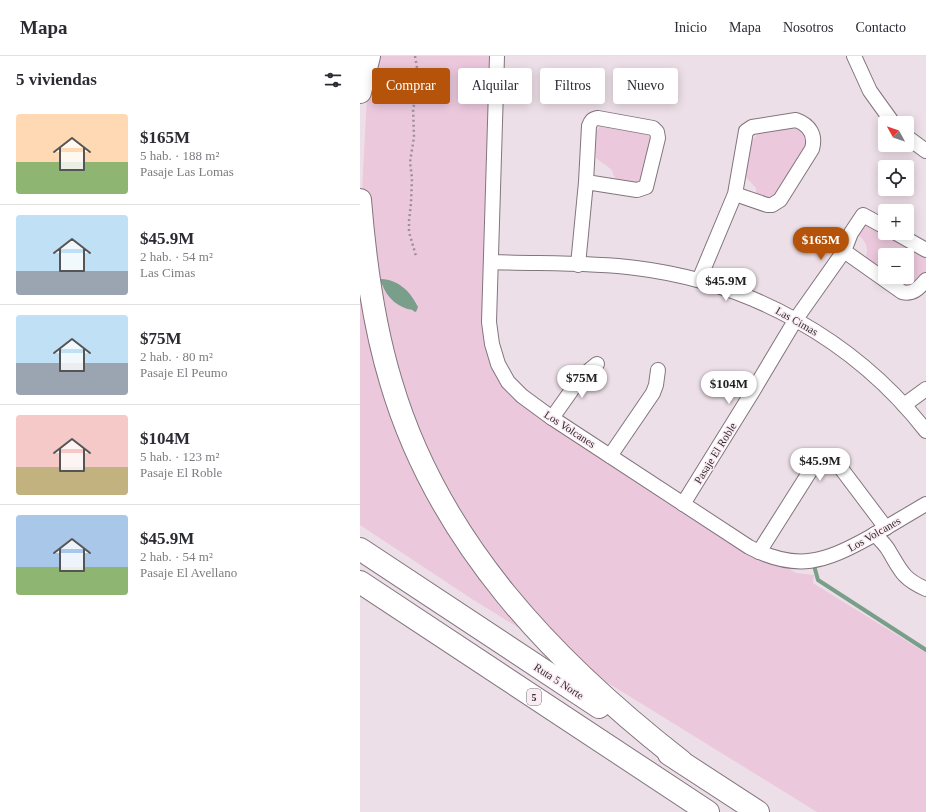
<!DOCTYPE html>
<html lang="es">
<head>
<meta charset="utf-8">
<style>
	body { margin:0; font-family:"Times New Roman",serif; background:#f2f2f3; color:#2b2b33; height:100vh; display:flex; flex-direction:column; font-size:15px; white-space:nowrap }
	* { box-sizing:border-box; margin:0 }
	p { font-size:13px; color:#7c7c81 }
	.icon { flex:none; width:22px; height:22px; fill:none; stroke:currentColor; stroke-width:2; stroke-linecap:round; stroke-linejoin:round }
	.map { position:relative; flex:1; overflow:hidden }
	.panel { display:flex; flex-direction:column; background:#fff; width:360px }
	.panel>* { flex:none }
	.top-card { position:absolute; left:12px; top:12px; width:380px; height:36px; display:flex; gap:8px }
	.needle { width:26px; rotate:310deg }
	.tools { position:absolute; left:518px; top:60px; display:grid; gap:8px }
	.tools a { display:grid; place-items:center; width:36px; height:36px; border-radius:4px; background:#fff; box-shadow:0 2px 10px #0003; font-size:20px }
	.price { position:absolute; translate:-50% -34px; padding:0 9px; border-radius:14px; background:#fff; color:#222; font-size:13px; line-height:26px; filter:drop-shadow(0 1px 2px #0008) }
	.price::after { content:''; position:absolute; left:50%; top:24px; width:12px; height:9px; margin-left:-6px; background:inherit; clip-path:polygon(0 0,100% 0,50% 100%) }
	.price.selected { background:#b45309; color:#fff }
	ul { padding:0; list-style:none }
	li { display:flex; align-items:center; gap:12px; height:100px; padding:0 16px }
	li+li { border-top:1px solid #e1e1e2 }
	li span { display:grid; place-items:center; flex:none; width:112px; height:80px; border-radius:4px; color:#555 }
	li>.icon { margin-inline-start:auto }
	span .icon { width:48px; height:48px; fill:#fffc; stroke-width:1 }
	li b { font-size:17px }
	h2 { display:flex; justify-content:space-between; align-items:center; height:48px; padding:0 16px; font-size:17px }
	.tag { padding:0 14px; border-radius:4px; background:#fff; box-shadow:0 2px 10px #0003; font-size:14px; line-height:36px }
	.tag.selected { background:#b45309; color:#fff }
	header { display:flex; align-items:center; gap:24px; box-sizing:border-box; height:56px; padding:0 20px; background:#fff; border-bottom:1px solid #e1e1e2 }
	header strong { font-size:19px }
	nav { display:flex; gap:22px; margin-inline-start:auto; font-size:14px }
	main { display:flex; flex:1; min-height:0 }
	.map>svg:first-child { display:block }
	.green { fill:#ecc8dd }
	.water { fill:#799e8a }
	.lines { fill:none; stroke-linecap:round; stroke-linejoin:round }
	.stream { stroke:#799e8a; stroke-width:4 }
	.minor-casing { stroke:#82757d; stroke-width:16 }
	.motorway-casing { stroke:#82757d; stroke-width:24 }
	.path { stroke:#9a9095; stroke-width:2.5; stroke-dasharray:2 3; stroke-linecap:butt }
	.minor { stroke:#fff; stroke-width:14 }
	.motorway { stroke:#fff; stroke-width:22 }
	.labels { text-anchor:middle; stroke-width:3; stroke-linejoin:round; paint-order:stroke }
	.shield { fill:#fbecf4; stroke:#6e666b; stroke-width:1 }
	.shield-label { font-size:10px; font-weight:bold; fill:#322d30 }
	.street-label { font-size:11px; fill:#322d30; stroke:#fbecf4 }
</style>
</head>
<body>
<header>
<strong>Mapa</strong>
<nav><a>Inicio</a><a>Mapa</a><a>Nosotros</a><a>Contacto</a></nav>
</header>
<main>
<section class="panel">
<h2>5 viviendas<svg class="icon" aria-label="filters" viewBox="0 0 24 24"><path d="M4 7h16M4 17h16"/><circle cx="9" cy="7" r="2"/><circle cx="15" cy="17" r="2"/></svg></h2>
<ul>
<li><span style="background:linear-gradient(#ffd9b3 60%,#8fb573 0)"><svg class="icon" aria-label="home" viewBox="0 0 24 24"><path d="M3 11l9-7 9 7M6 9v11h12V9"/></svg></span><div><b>$165M</b><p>5 hab. · 188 m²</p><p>Pasaje Las Lomas</p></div></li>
<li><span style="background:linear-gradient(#bfe0f5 70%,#9aa5b1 0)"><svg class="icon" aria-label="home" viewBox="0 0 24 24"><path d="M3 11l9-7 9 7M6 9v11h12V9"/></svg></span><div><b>$45.9M</b><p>2 hab. · 54 m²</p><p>Las Cimas</p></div></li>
<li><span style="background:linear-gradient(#bfe0f5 60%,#9aa5b1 0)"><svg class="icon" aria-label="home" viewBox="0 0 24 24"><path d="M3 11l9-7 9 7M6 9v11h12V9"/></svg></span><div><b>$75M</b><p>2 hab. · 80 m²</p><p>Pasaje El Peumo</p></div></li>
<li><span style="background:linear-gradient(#f6c9c9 65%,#c2b280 0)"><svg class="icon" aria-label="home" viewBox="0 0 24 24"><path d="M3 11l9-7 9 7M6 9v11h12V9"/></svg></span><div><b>$104M</b><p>5 hab. · 123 m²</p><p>Pasaje El Roble</p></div></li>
<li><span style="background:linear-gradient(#a9c7e8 65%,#8fb573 0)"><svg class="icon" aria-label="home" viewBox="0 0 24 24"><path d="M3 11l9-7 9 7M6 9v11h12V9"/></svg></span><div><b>$45.9M</b><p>2 hab. · 54 m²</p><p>Pasaje El Avellano</p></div></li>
</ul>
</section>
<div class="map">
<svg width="566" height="756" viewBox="0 0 566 756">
	<rect width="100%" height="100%" fill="#eddfe7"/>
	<g class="green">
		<polygon points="9,0 130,0 124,200 124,281 173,353 436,517 454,519 453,527 566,597 566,756 457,756 112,543 0,469 0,175"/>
		<path d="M240,70L288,79L291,84L282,123L278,127C265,127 256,130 252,114L236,102V76Z"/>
		<path d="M432,71C441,75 447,77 448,88L413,144L396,139V132L384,119L391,86L399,76Z"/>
		<path d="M503,165L527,177L566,200V216L552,233L547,234L530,221H547V199H525V218L505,203C509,193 507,186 498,179Z"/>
	</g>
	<path class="water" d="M21,223C39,224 50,235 58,251L56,256L53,255V254C38,252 27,242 22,228L20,227Z"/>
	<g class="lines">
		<polyline class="stream" points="453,506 458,524 566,594"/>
		<defs>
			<g id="minor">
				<path d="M137,0L129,266L132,288L138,308L148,326L162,340L192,362L389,491C437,516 465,506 510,481C529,470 547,459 566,448"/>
				<polyline points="494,0 510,35 533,67"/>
				<polyline points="547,81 566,95"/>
				<polyline points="536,177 566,194"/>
				<path d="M484,195L542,236C553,239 559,232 566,224"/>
				<path d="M131,206C179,208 228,206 276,212C390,226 495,284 566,375"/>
				<path d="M218,209L226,126L229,70C231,65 232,63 238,62L293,72L297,76L298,82L286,131L277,134L226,126"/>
				<path d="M339,224L375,138L386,75L392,71L436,64C450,69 456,79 452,93L420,144L412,149H407L375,138"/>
				<polyline points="544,349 566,333"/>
				<polyline points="192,362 221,321 237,308"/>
				<polyline points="250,400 293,337 296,329 298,314"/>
				<polyline points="323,448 393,335 436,263 484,195 491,177 503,159 525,171"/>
				<path d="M515,478C520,484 526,489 529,495C541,515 543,523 566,533"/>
				<path d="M399,496L454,409C463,401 472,403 480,411L526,472"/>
			</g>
			<g id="motorway">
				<polyline points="0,36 9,0"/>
				<path d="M0,144C5,206 13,267 31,326C78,486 193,605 321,705"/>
				<polyline points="0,493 239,651"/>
				<polyline points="0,526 348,756"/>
				<polyline points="309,698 398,756"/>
			</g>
		</defs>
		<use href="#minor" class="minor-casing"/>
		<use href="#motorway" class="motorway-casing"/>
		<polyline class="path" points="55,0 59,24 58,39 53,52 54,81 50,106 52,122 51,147 49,165 49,176 56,200"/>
		<use href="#minor" class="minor"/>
		<use href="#motorway" class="motorway"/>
	</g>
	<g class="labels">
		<rect class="shield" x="167" y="633" width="14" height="16" rx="3"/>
		<g class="shield-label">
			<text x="174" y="645">5</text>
		</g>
		<g class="street-label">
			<text transform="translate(437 265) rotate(30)" y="4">Las Cimas</text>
			<text transform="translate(210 373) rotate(33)" y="4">Los Volcanes</text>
			<text transform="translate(355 397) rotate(-58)" y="4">Pasaje El Roble</text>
			<text transform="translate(514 478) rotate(-30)" y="4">Los Volcanes</text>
			<text transform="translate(199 625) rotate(33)" y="4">Ruta 5 Norte</text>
		</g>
	</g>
</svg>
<div class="tools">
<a><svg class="needle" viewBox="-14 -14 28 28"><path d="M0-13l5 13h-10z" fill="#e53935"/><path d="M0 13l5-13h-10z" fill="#7c7c81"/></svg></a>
<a><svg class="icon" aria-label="locate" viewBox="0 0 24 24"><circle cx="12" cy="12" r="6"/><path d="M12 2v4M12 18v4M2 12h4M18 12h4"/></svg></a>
<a>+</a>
<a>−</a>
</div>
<b class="price selected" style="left:461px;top:205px">$165M</b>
<b class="price" style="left:366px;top:246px">$45.9M</b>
<b class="price" style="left:222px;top:343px">$75M</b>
<b class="price" style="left:369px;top:349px">$104M</b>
<b class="price" style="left:460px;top:426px">$45.9M</b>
<div class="top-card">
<a class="tag selected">Comprar</a>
<a class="tag">Alquilar</a>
<a class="tag">Filtros</a>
<a class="tag">Nuevo</a>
</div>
</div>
</main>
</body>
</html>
